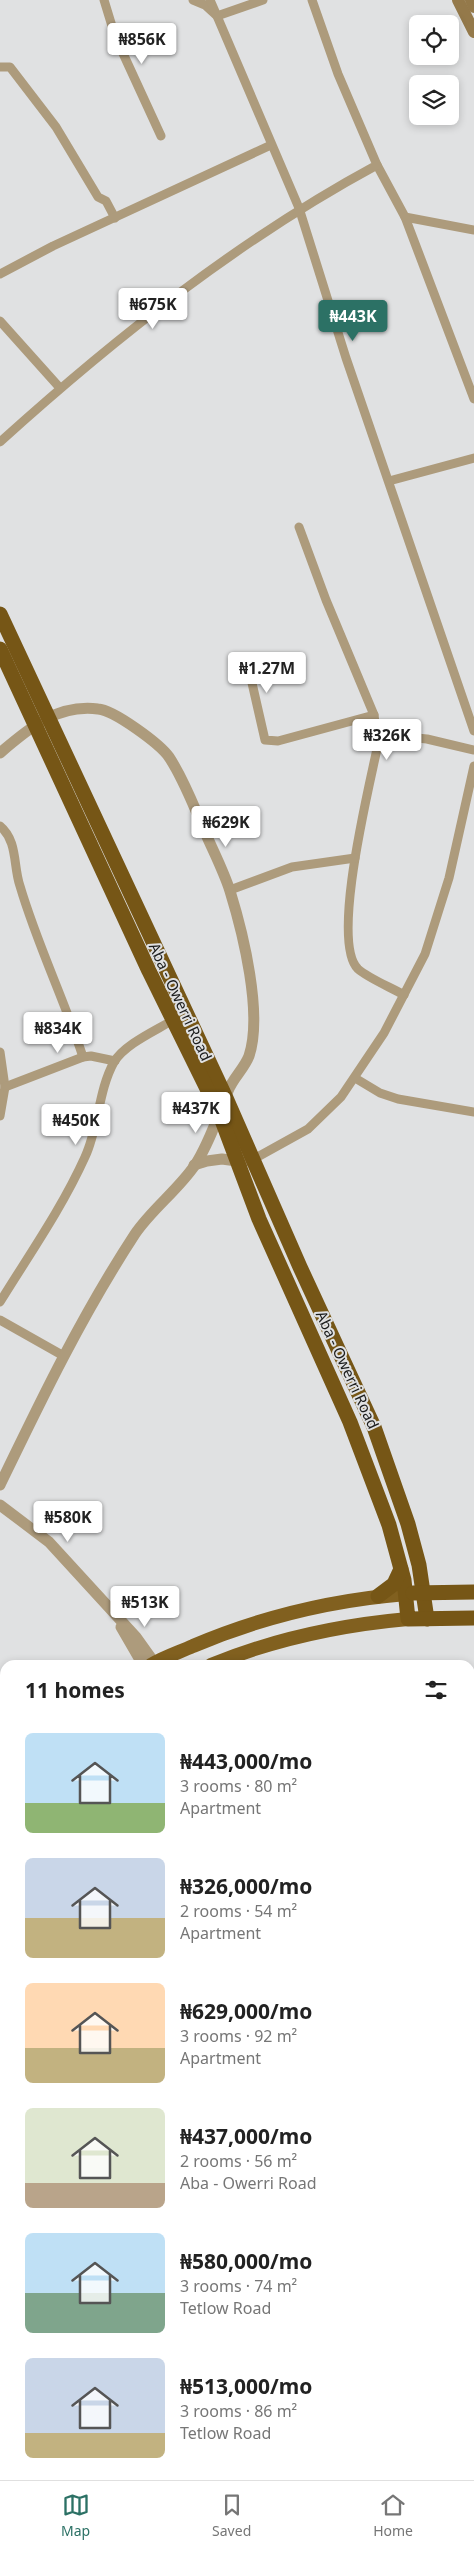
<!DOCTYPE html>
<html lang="en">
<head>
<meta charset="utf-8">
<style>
	body { margin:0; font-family:"Noto Sans",sans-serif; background:#f6f6f6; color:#222; height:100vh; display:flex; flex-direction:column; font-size:19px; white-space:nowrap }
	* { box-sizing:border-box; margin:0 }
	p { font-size:16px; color:#767676 }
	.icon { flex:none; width:28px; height:28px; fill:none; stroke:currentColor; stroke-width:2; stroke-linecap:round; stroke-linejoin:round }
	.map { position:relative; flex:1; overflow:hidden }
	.drawer { position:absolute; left:0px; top:1660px; width:475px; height:820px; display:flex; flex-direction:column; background:#fff; border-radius:15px 15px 0 0; box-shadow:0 2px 8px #0003 }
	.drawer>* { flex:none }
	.tools { position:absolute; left:409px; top:15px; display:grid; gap:10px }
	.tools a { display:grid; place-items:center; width:50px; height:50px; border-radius:8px; background:#fff; box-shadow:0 2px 8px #0003; font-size:25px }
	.price { position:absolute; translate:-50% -42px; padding:0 11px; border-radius:5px; background:#fff; color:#222; font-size:16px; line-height:32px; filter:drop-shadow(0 1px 2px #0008) }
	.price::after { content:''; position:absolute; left:50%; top:30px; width:15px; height:11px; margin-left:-8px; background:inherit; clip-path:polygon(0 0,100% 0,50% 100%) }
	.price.on { background:#2c7165; color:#fff }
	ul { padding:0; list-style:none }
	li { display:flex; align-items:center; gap:15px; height:125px; padding:0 25px }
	li span { display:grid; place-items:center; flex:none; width:140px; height:100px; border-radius:8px; color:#555 }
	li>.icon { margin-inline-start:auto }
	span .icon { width:60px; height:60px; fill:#fffc; stroke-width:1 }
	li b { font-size:21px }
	h2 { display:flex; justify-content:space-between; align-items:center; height:60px; padding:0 25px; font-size:21px }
	.tabs { display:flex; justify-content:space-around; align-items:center; height:70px; border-top:1px solid #e0e0e0; background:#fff; font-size:14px; color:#767676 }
	.tabs a { display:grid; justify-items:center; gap:2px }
	.tabs .on { color:#2c7165 }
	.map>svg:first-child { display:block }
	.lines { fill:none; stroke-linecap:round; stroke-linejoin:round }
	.minor { stroke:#ad9b7c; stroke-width:9 }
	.tertiary { stroke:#ad9b7c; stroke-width:11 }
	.secondary { stroke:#94794a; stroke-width:12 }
	.primary { stroke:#81601f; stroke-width:14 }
	.trunk { stroke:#765616; stroke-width:15 }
	.labels { text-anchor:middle; stroke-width:4; stroke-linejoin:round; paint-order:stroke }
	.street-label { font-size:15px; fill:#1b1c1c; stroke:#e0e1e2 }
</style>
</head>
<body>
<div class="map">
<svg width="474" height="2480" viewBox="0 0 474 2480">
	<rect width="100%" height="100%" fill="#e0e1e2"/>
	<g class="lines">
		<g class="minor">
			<polyline points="104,0 115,36 161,136"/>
			<polyline points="193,0 205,5 217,16 299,208 346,358 474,731"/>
			<polyline points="210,0 217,16 263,0"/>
			<polyline points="0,67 10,67 56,127 98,197 106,201 115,218"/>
			<polyline points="377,165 405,217 474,230"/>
			<polyline points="405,217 474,399"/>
			<polyline points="0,274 53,246 271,145"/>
			<polyline points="0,321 60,388"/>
			<path d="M0,442C115,338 240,239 377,165L338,74L312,0"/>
			<polyline points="389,481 474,458"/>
			<path d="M299,527L326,600L374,715L378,744C370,784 330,942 358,969C368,978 392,988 404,995"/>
			<polyline points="247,661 265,740 278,741 374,715"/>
			<polyline points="377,734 427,739 474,750"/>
			<path d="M0,826C18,841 13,866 20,886C37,944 64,999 83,1057"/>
			<polyline points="230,890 292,867 355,858"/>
			<polyline points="0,1052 5,1087 0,1116"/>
			<polyline points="355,1078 380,1093 398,1099 474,1112"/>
			<polyline points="5,1087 83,1057 91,1056 115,1061"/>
			<polyline points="252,1160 308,1129 341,1097 384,1033 425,954 449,878 474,766"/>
			<path d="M0,1302C29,1255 62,1208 85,1157C99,1127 98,1091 114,1062C125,1044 155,1031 173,1020"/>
			<polyline points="0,1320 62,1355"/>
			<polyline points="160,2475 163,2480"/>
			<polyline points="278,2475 282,2480"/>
		</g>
		<g class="tertiary">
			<path d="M0,753C29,728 57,704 98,709C114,710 160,744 169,757C183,778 192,802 202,825C211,847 223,869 230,891C243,933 263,1014 249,1056C244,1069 233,1078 228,1091C218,1115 210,1142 195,1165C178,1190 152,1209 135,1234C82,1315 42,1398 0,1485"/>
			<polyline points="194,1165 207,1161 222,1159 244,1162"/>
			<polyline points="0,1505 49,1542 136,1637 156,1665"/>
			<polyline points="121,1627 143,1665"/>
			<polyline points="0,1937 5,1937"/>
			<polyline points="113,2480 118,2475"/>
		</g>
		<g class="secondary">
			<polyline points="458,0 474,32"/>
			<polyline points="471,0 474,7"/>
		</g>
		<g class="primary">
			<path d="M151,1665C164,1657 180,1652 193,1646C261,1617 333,1600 406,1594"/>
			<path d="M211,1665C274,1639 341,1625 408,1619"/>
			<polyline points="0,1773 5,1768"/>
			<polyline points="0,1806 5,1802"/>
		</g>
		<g class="trunk">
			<polyline points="0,614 226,1098 300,1267 374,1427 408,1524 419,1565 427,1619"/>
			<polyline points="0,649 149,971 220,1115 259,1219 350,1422 389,1525 404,1580 408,1619 474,1618"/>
			<polyline points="413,1593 474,1592"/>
			<polyline points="378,1596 394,1584 401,1569"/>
		</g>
	</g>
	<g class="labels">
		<g class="street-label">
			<text transform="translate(180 1002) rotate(65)" y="5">Aba - Owerri Road</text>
			<text transform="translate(347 1370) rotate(65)" y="5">Aba - Owerri Road</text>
		</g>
	</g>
</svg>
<div class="tools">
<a><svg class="icon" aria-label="locate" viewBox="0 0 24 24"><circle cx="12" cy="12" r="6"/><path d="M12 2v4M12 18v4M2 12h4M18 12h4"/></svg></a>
<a><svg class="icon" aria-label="layers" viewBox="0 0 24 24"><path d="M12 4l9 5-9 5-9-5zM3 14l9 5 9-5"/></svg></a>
</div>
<b class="price" style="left:142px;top:65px">₦856K</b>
<b class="price" style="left:153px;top:330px">₦675K</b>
<b class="price on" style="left:353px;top:342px">₦443K</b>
<b class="price" style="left:267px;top:694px">₦1.27M</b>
<b class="price" style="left:387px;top:761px">₦326K</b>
<b class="price" style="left:226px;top:848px">₦629K</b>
<b class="price" style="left:58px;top:1054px">₦834K</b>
<b class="price" style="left:196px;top:1134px">₦437K</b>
<b class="price" style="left:76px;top:1146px">₦450K</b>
<b class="price" style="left:68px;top:1543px">₦580K</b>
<b class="price" style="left:145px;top:1628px">₦513K</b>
<section class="drawer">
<h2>11 homes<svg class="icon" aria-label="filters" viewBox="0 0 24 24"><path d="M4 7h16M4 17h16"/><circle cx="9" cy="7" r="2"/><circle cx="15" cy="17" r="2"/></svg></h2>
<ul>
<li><span style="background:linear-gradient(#bfe0f5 70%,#8fb573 0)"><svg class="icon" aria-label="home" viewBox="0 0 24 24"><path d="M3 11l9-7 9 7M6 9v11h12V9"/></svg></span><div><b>₦443,000/mo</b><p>3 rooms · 80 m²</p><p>Apartment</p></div></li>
<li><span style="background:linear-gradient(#c9d6e8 60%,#c2b280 0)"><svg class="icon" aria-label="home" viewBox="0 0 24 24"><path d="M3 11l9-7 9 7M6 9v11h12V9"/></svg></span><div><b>₦326,000/mo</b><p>2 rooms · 54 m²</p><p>Apartment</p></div></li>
<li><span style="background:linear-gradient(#ffd9b3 65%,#c2b280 0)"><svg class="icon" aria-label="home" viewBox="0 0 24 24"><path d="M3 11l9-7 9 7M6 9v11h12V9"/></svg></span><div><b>₦629,000/mo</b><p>3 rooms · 92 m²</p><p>Apartment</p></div></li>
<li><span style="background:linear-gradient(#dfe7d0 75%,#b9a48a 0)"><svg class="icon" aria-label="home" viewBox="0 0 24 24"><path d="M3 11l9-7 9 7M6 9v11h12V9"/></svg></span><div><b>₦437,000/mo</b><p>2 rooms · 56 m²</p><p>Aba - Owerri Road</p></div></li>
<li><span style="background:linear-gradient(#bfe0f5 60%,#7fa58c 0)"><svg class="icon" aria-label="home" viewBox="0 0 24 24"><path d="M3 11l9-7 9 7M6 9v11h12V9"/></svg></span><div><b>₦580,000/mo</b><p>3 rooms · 74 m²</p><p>Tetlow Road</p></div></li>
<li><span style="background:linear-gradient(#c9d6e8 75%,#c2b280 0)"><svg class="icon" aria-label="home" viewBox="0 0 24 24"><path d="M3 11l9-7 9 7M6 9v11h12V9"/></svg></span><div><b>₦513,000/mo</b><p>3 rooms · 86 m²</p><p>Tetlow Road</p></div></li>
</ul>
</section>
</div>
<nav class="tabs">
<a class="on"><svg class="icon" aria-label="map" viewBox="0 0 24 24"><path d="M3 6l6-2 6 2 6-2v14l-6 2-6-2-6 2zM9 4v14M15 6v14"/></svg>Map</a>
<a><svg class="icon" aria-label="saved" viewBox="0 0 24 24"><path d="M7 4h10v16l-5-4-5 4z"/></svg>Saved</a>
<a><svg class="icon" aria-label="home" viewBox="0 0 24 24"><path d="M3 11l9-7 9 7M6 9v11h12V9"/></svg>Home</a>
</nav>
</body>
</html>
